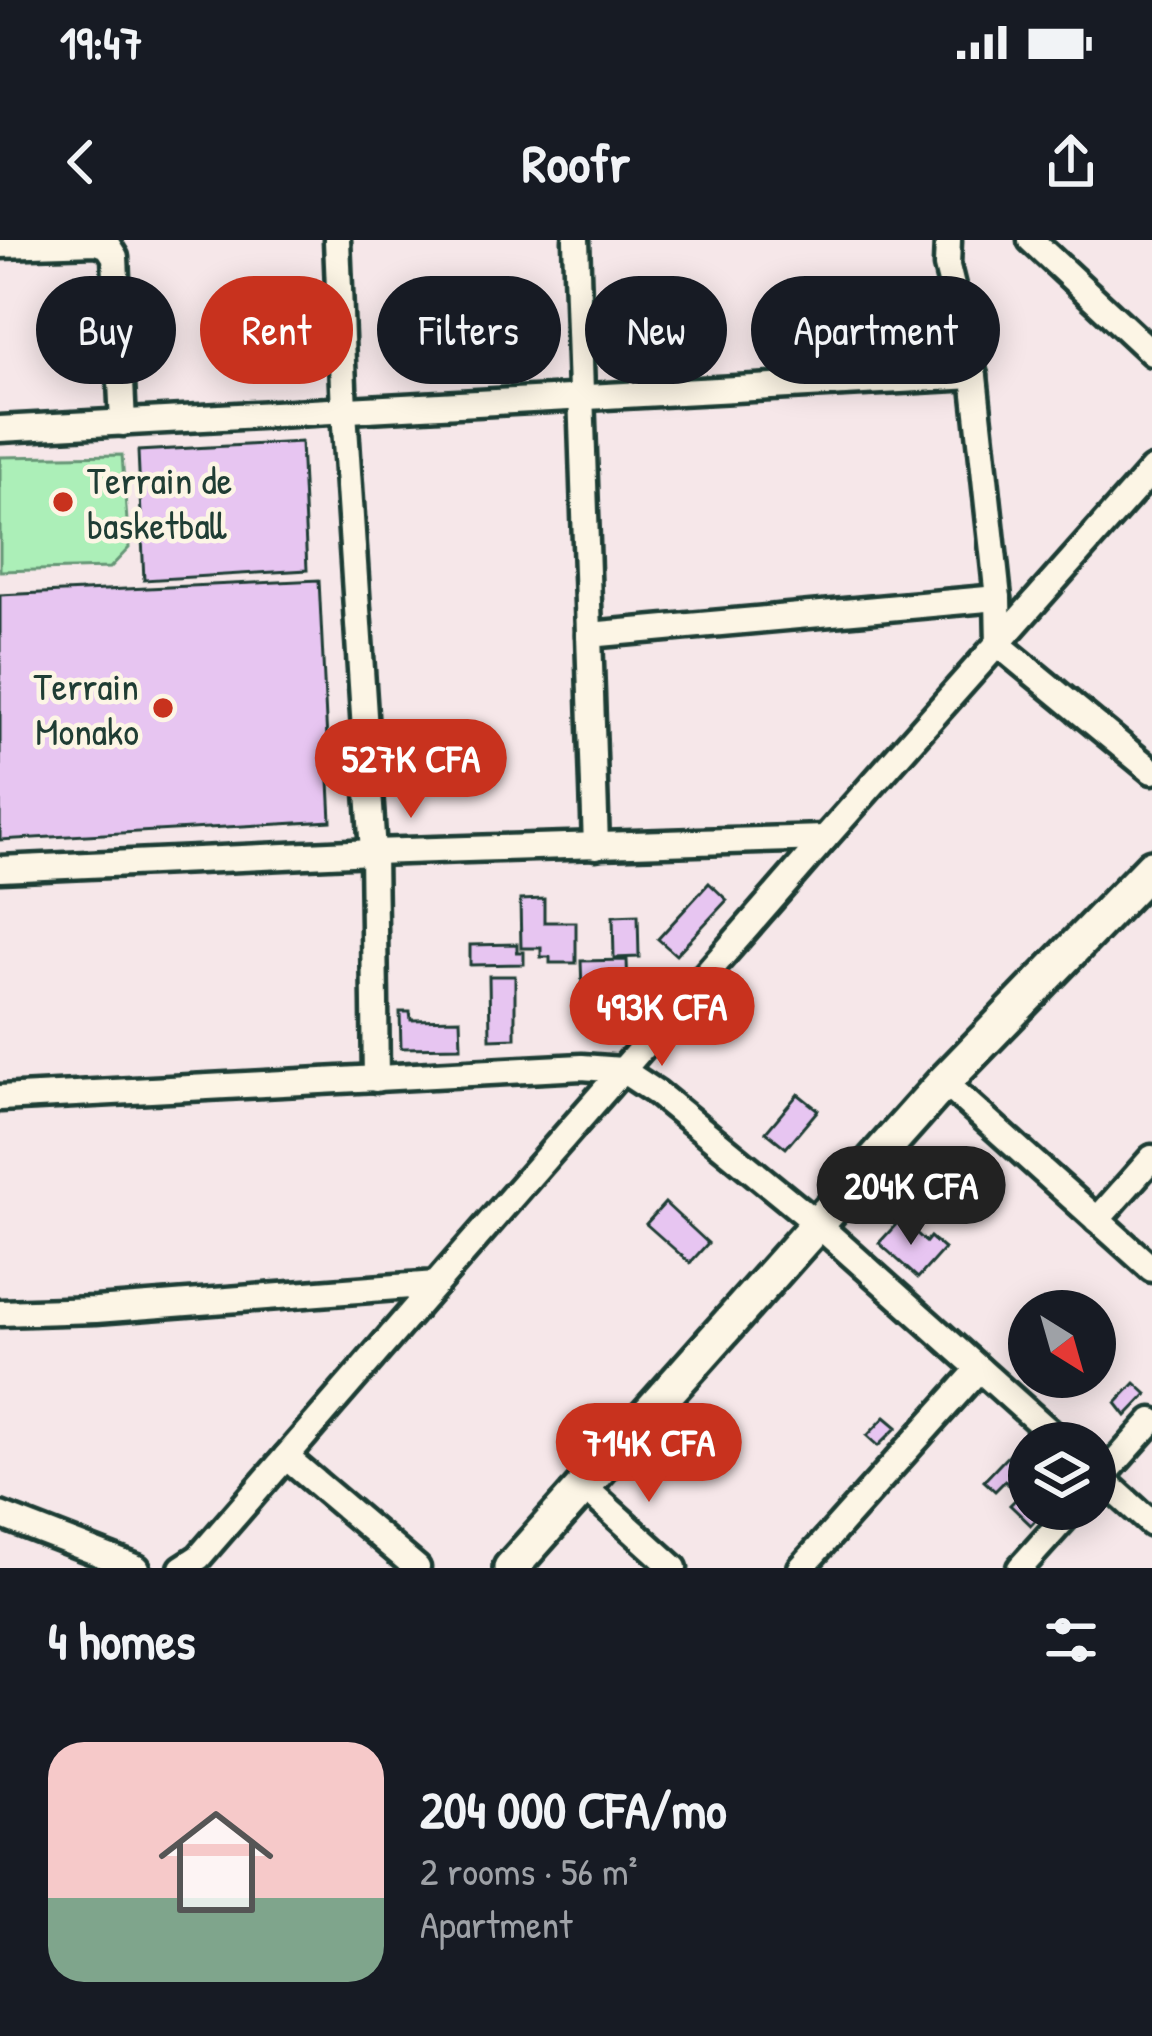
<!DOCTYPE html>
<html lang="en">
<head>
<meta charset="utf-8">
<style>
	body { margin:0; font-family:"Patrick Hand",sans-serif; background:#20242c; color:#f1f3f6; height:100vh; display:flex; flex-direction:column; font-size:45px; white-space:nowrap }
	* { box-sizing:border-box; margin:0 }
	p { font-size:39px; color:#9ea1a6 }
	.icon { flex:none; width:66px; height:66px; fill:none; stroke:currentColor; stroke-width:2; stroke-linecap:round; stroke-linejoin:round }
	.map { position:relative; height:1328px; overflow:hidden }
	.panel { display:flex; flex-direction:column; background:#171b24; flex:1 }
	.panel>* { flex:none }
	.hud { position:absolute; left:36px; top:36px; width:1080px; height:108px; display:flex; gap:24px }
	.needle { width:78px; rotate:143deg }
	.buttons { position:absolute; left:1008px; top:1050px; display:grid; gap:24px }
	.buttons a { display:grid; place-items:center; width:108px; height:108px; border-radius:50%; background:#171b24; box-shadow:0 6px 30px #0003; font-size:60px }
	.price { position:absolute; translate:-50% -102px; padding:0 27px; border-radius:42px; background:#c8321e; color:#fff; font-size:39px; line-height:78px; filter:drop-shadow(0 3px 6px #0008) }
	.price::after { content:''; position:absolute; left:50%; top:72px; width:36px; height:27px; margin-left:-18px; background:inherit; clip-path:polygon(0 0,100% 0,50% 100%) }
	.price.current { background:#222; color:#fff }
	ul { padding:0; list-style:none }
	li { display:flex; align-items:center; gap:36px; height:300px; padding:0 48px }
	li+li { border-top:3px solid #363941 }
	li span { display:grid; place-items:center; flex:none; width:336px; height:240px; border-radius:36px; color:#555 }
	li>.icon { margin-inline-start:auto }
	span .icon { width:144px; height:144px; fill:#fffc; stroke-width:1 }
	li b { font-size:51px }
	h2 { display:flex; justify-content:space-between; align-items:center; height:144px; padding:0 48px; font-size:51px }
	.tag { padding:0 42px; border-radius:54px; background:#171b24; box-shadow:0 6px 30px #0003; font-size:42px; line-height:108px }
	.tag.current { background:#c8321e; color:#fff }
	.status { display:flex; justify-content:space-between; align-items:center; height:84px; padding:0 60px; background:#171b24; direction:ltr }
	.status svg { height:33px; fill:currentColor }
	header { display:flex; justify-content:space-between; align-items:center; height:156px; padding:0 48px; background:#171b24; font-size:54px; font-weight:700 }
	.map>svg:first-child { display:block }
	.green { fill:#acefb8; stroke:#669676; stroke-width:3 }
	.building { fill:#e7c5f1; stroke:#1f3d34; stroke-width:3 }
	.lines { fill:none; stroke-linecap:round; stroke-linejoin:round }
	.street-casing { stroke:#1f3d34; stroke-width:33 }
	.secondary-casing { stroke:#1f3d34; stroke-width:42 }
	.street { stroke:#fcf5e5; stroke-width:24 }
	.secondary { stroke:#fcf5e5; stroke-width:33 }
	.poi-dot { fill:#c8321e; stroke:#fcf5e5; stroke-width:4.5 }
	.labels { text-anchor:middle; stroke-width:9; stroke-linejoin:round; paint-order:stroke }
	.poi-label { font-size:39px; fill:#1f3d34; stroke:#fcf5e5; text-anchor:start }
</style>
</head>
<body>
<div class="status"><b>19:47</b><svg viewBox="0 0 49 12"><path d="M0 12V9h3v3zM5 12V6h3v6zM10 12V3h3v9zM15 12V0h3v12zM26 1h20v11H26zM47 4h2v5h-2z"/></svg></div>
<header><svg class="icon" aria-label="back" viewBox="0 0 24 24"><path d="M15 5l-7 7 7 7"/></svg>Roofr<svg class="icon" aria-label="share" viewBox="0 0 24 24"><path d="M12 15V3M7 8l5-5 5 5M5 13v7h14v-7"/></svg></header>
<div class="map">
<svg width="1152" height="1328" viewBox="0 0 1152 1328">
	<rect width="100%" height="100%" fill="#f6e7e9"/>
	<filter id="ink" filterUnits="userSpaceOnUse"><feTurbulence type="fractalNoise" baseFrequency=".00833" numOctaves="2"/><feDisplacementMap in="SourceGraphic" scale="24" xChannelSelector="R" yChannelSelector="G"/><feConvolveMatrix kernelMatrix="1 2 1 2 8 2 1 2 1" color-interpolation-filters="sRGB"/></filter>
	<g filter="url(#ink)">
		<polygon class="green" points="122,215 129,308 110,328 0,331 0,217"/>
		<g class="building">
			<polygon points="301,202 307,330 144,340 138,211"/>
			<polygon points="319,340 331,581 0,600 0,355"/>
			<polygon points="709,643 727,660 676,715 658,699"/>
			<polygon points="544,659 544,682 576,682 576,723 550,723 550,717 541,717 541,708 521,708 520,660"/>
			<polygon points="638,675 639,717 614,718 613,676"/>
			<polygon points="517,704 517,712 524,712 524,724 470,725 470,705"/>
			<polygon points="627,720 628,747 582,748 581,721"/>
			<polygon points="489,736 515,736 515,798 490,799"/>
			<polygon points="400,772 410,772 411,780 460,779 461,807 401,808"/>
			<polygon points="798,854 818,870 786,908 766,892"/>
			<polygon points="665,963 708,1003 690,1023 646,984"/>
			<polygon points="901,979 926,1002 930,997 944,1009 918,1038 879,1003"/>
			<polygon points="1135,1143 1147,1154 1126,1176 1116,1163"/>
			<polygon points="885,1177 897,1187 878,1206 867,1196"/>
			<polygon points="1018,1205 1026,1212 1021,1217 1029,1225 1029,1269 1046,1269 1031,1285 1010,1265 1019,1256 1005,1241 995,1251 984,1241"/>
		</g>
		<g class="lines">
			<defs>
				<g id="street">
					<polyline points="337,0 344,171 373,612 376,839"/>
					<polyline points="576,0 596,606"/>
					<polyline points="948,0 947,26 974,136 998,358 999,405 1152,531"/>
					<polyline points="1031,0 1152,113"/>
					<polyline points="0,5 97,2 108,6 115,17 123,183"/>
					<polyline points="0,189 974,136"/>
					<polyline points="589,395 998,358"/>
					<polyline points="0,629 373,612 825,598"/>
					<polyline points="944,842 1152,1029"/>
					<polyline points="0,858 582,827 622,830 657,853 816,983 1062,1203"/>
					<polyline points="1097,980 1152,918"/>
					<polyline points="0,1073 96,1070 436,1044 825,598 1152,230"/>
					<polyline points="286,1217 417,1328"/>
					<polyline points="1095,1233 1152,1284"/>
					<polyline points="1095,1245 1152,1181"/>
					<polyline points="583,1246 674,1328"/>
					<polyline points="0,1275 137,1328"/>
					<polyline points="182,1328 199,1317 436,1044"/>
					<polyline points="801,1328 979,1129"/>
					<polyline points="1020,1328 1073,1269"/>
				</g>
				<polyline id="secondary" points="511,1328 944,842 1152,627"/>
			</defs>
			<use href="#street" class="street-casing"/>
			<use href="#secondary" class="secondary-casing"/>
			<use href="#street" class="street"/>
			<use href="#secondary" class="secondary"/>
		</g>
	</g>
	<g class="poi-dot">
		<circle cx="63" cy="262" r="12"/>
		<circle cx="163" cy="468" r="12"/>
	</g>
	<g class="labels">
		<g class="poi-label">
			<text x="87" y="254">Terrain de<tspan x="87" dy="45">basketball</tspan></text>
			<text x="139" y="460" text-anchor="end">Terrain<tspan x="139" dy="45">Monako</tspan></text>
		</g>
	</g>
</svg>
<div class="buttons">
<a><svg class="needle" viewBox="-14 -14 28 28"><path d="M0-13l5 13h-10z" fill="#e53935"/><path d="M0 13l5-13h-10z" fill="#9ea1a6"/></svg></a>
<a><svg class="icon" aria-label="layers" viewBox="0 0 24 24"><path d="M12 4l9 5-9 5-9-5zM3 14l9 5 9-5"/></svg></a>
</div>
<b class="price" style="left:411px;top:581px">527K CFA</b>
<b class="price" style="left:662px;top:829px">493K CFA</b>
<b class="price current" style="left:911px;top:1008px">204K CFA</b>
<b class="price" style="left:649px;top:1265px">714K CFA</b>
<div class="hud">
<a class="tag">Buy</a>
<a class="tag current">Rent</a>
<a class="tag">Filters</a>
<a class="tag">New</a>
<a class="tag">Apartment</a>
</div>
</div>
<section class="panel">
<h2>4 homes<svg class="icon" aria-label="filters" viewBox="0 0 24 24"><path d="M4 7h16M4 17h16"/><circle cx="9" cy="7" r="2"/><circle cx="15" cy="17" r="2"/></svg></h2>
<ul>
<li><span style="background:linear-gradient(#f6c9c9 65%,#7fa58c 0)"><svg class="icon" aria-label="home" viewBox="0 0 24 24"><path d="M3 11l9-7 9 7M6 9v11h12V9"/></svg></span><div><b>204 000 CFA/mo</b><p>2 rooms · 56 m²</p><p>Apartment</p></div></li>
</ul>
</section>
</body>
</html>
